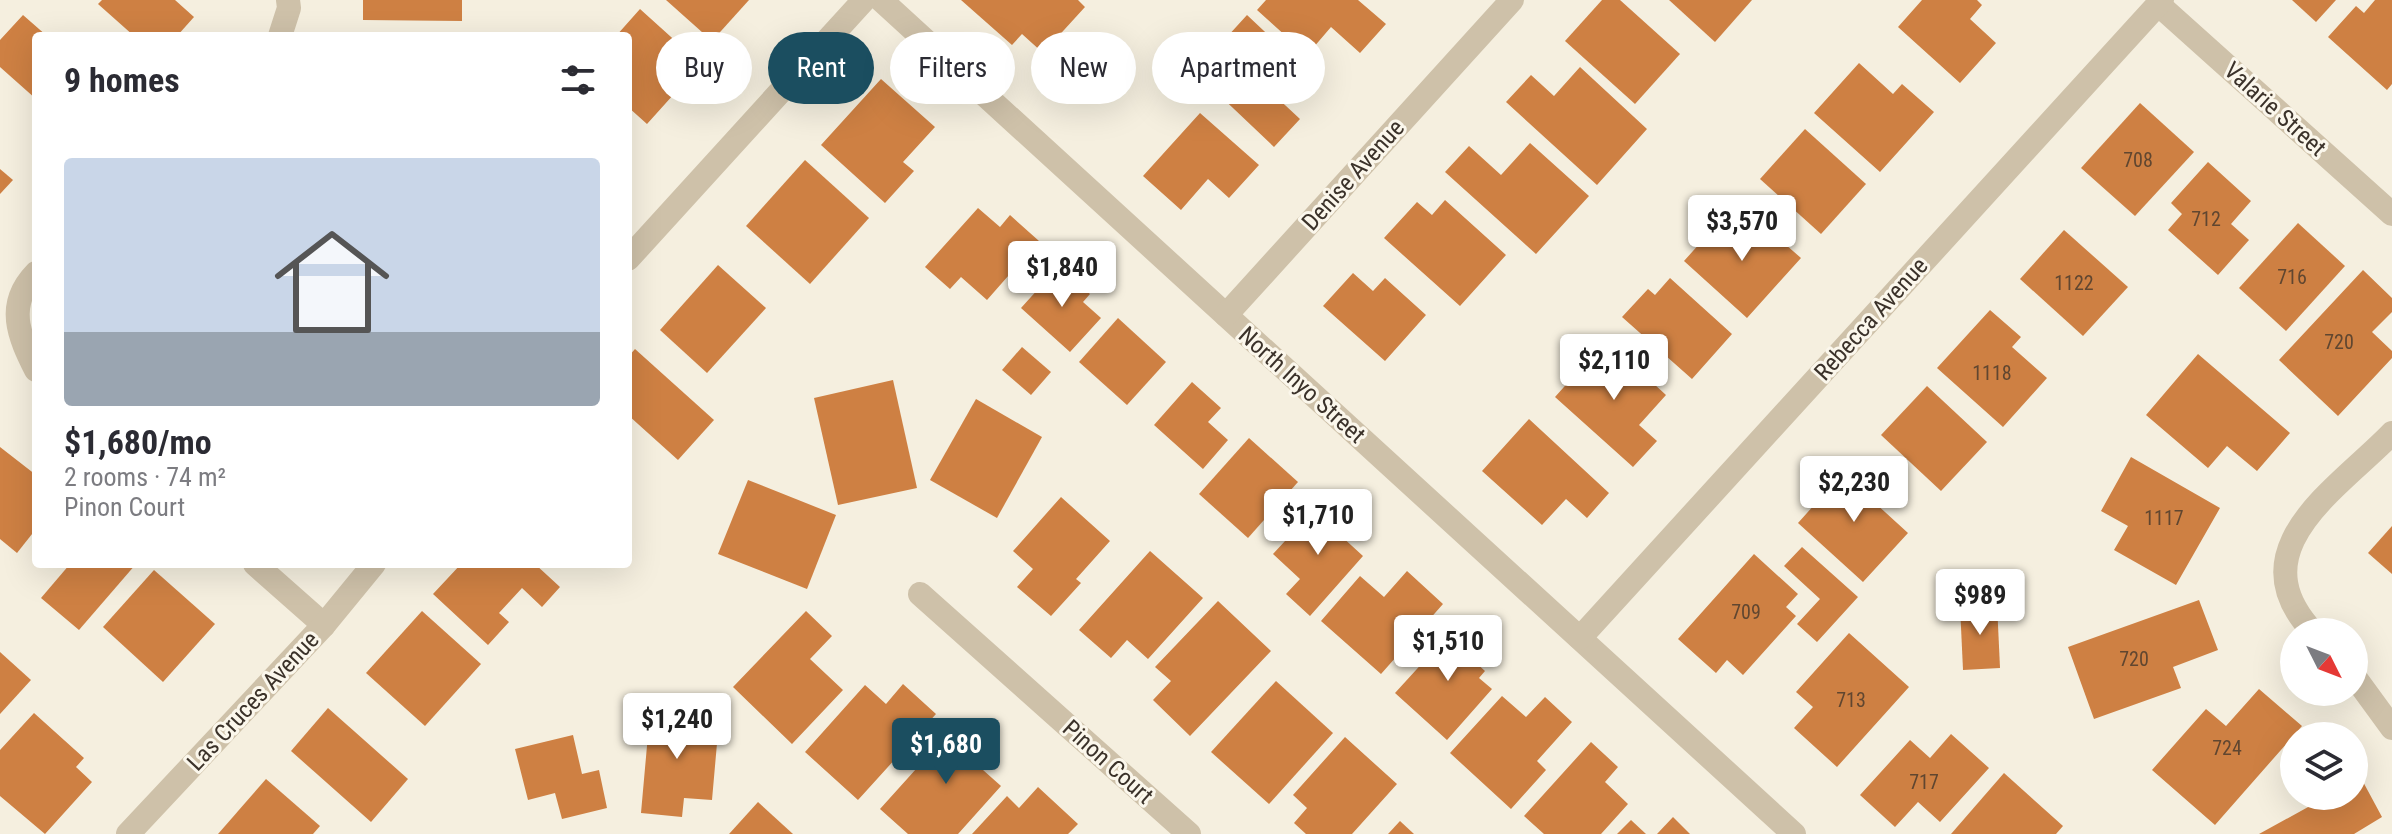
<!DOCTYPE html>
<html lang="en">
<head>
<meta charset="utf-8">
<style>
	body { margin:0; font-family:"Roboto Condensed",sans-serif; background:#f7f7f7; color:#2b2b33; height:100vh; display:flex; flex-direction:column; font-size:30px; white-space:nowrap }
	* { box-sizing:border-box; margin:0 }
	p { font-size:26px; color:#7c7c81 }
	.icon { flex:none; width:44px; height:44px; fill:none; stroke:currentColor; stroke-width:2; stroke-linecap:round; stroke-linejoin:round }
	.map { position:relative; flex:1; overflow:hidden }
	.details { position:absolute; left:32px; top:32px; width:600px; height:536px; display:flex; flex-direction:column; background:#fff; border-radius:8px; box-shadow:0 8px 32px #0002 }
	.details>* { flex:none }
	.hud { position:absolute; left:656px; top:32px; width:760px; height:72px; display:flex; gap:16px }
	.needle { width:52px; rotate:132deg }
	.fabs { position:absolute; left:2280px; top:618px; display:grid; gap:16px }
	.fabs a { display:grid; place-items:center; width:88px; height:88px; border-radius:50%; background:#fff; box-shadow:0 8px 32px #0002; font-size:40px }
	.price { position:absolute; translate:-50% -68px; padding:0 18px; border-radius:8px; background:#fff; color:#222; font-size:26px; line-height:52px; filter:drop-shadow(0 2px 4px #0008) }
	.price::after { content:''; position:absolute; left:50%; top:48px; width:24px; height:18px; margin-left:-12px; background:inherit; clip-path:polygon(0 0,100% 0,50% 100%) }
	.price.selected { background:#1b4e60; color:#fff }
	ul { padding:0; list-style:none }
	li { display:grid; align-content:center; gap:16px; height:424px; padding:0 32px }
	li span { display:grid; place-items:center; height:248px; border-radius:8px; color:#555 }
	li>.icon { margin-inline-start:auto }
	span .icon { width:144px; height:144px; fill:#fffc; stroke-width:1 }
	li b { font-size:34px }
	h2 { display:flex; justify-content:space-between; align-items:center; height:96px; padding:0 32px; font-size:34px }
	.chip { padding:0 28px; border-radius:36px; background:#fff; box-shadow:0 8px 32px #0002; font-size:28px; line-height:72px }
	.chip.selected { background:#1b4e60; color:#fff }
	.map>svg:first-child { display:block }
	.building { fill:#ce8043 }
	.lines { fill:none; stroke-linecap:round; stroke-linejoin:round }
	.street { stroke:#cec1a9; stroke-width:24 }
	.labels { text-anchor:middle; stroke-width:6; stroke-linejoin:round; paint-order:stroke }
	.number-label { font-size:20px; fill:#604630 }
	.street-label { font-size:24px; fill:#3b322a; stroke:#fbf7ec }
</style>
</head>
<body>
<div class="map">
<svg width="2392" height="834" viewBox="0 0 2392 834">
	<rect width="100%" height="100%" fill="#f5efdf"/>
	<g class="building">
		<polygon points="102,0 175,0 194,17 177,36 134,36 98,4"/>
		<polygon points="363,0 462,0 462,21 363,20"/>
		<polygon points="666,0 749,0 712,41"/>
		<polygon points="961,0 1078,0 1085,7 1043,53 1022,34 1012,45"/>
		<polygon points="1266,0 1358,0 1386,24 1360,53 1331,27 1307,55 1257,10"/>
		<polygon points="1602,0 1620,0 1680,54 1635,104 1565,41"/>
		<polygon points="1669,0 1752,0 1715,42"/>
		<polygon points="1922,0 1977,0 1982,5 1970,19 1996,43 1960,83 1898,27"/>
		<polygon points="2292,0 2336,0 2316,22"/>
		<polygon points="2375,0 2392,0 2392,84 2387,90 2328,37 2356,6 2364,13"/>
		<polygon points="640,9 701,64 647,124 628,107 628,36 616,36"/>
		<polygon points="23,15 47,36 36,36 36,99 0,67 0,40"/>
		<polygon points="1247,15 1298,63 1271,92 1300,119 1274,147 1195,72"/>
		<polygon points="1859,63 1893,94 1902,84 1934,112 1880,172 1814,113"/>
		<polygon points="1580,67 1647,129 1597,185 1506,102 1531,75 1554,96"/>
		<polygon points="881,79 935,127 903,162 914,171 885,203 821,145"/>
		<polygon points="2140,103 2194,152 2135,216 2081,168"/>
		<polygon points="1200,113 1259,165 1229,198 1208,179 1181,210 1143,176"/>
		<polygon points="1805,129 1866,184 1821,234 1760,179"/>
		<polygon points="1530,143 1589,196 1536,254 1445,172 1469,146 1501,175"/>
		<polygon points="805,160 869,218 810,284 746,226"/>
		<polygon points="2208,162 2251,201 2231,224 2249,240 2218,275 2168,230 2182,214 2171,203"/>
		<polygon points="0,169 13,180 0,194"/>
		<polygon points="1445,200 1506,255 1460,306 1384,238 1417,202 1432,215"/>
		<polygon points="978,208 1000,227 1010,215 1039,241 987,300 961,277 950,289 925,267"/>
		<polygon points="1728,212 1759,240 1769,230 1801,258 1747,318 1684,261"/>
		<polygon points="2298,223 2345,266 2286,331 2239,288"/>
		<polygon points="2064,230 2128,287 2083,336 2020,279"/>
		<polygon points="718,265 766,308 707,373 660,330"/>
		<polygon points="1059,266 1090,294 1083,302 1101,318 1070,352 1021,308"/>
		<polygon points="2363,270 2392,298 2392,312 2372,332 2392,351 2392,358 2338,416 2279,360"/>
		<polygon points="1353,273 1373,291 1385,278 1426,315 1385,361 1323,306"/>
		<polygon points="1670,278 1732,334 1692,379 1622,317 1648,289 1655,295"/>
		<polygon points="1990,310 2021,337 2012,347 2047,378 2003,427 1937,368"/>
		<polygon points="1118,318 1166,362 1127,405 1079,362"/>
		<polygon points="1606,340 1666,395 1639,425 1657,441 1633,467 1555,397"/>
		<polygon points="1022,347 1051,372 1031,395 1002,370"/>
		<polygon points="635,349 714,420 678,460 628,415 628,357"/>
		<polygon points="2198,354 2290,433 2257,471 2227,446 2208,468 2146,415"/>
		<polygon points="893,380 917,488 838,505 814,398"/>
		<polygon points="1192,382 1221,408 1208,422 1228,440 1203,469 1154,425"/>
		<polygon points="1927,386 1987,442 1941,491 1881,435"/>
		<polygon points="976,399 1042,437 997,518 930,480"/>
		<polygon points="1529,419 1609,493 1587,518 1566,499 1542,525 1482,471"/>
		<polygon points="1249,438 1298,482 1248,538 1199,494"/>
		<polygon points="0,447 36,475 36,529 17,553 0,539"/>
		<polygon points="2131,457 2220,508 2176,585 2114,550 2128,526 2101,511"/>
		<polygon points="1851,464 1882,493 1874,502 1908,533 1863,582 1798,523"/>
		<polygon points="748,480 836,515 807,589 718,554"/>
		<polygon points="1061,497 1110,541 1076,579 1081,583 1051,616 1017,587 1033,569 1013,551"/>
		<polygon points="1322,501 1348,525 1340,535 1363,556 1310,616 1286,594 1300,579 1273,554"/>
		<polygon points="2392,526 2392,574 2368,553"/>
		<polygon points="1802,547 1858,597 1817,642 1797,624 1820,599 1784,566"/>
		<polygon points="1150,551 1203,598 1148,659 1127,640 1111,658 1079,630"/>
		<polygon points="1754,554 1798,594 1786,607 1796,616 1743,675 1727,660 1716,673 1678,639"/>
		<polygon points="70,564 136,564 79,630 41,598"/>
		<polygon points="461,564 535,564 560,587 542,607 522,588 499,613 509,622 488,645 433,594"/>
		<polygon points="154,570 215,624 163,682 103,627"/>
		<polygon points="1407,571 1443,604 1381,674 1321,621 1360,576 1384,597"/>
		<polygon points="2199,600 2218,650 2173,667 2181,688 2094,719 2068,647"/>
		<polygon points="1218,601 1271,651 1190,736 1153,700 1171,681 1155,667"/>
		<polygon points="1997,604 2000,668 1963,670 1960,606"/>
		<polygon points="422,611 481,664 425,726 366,673"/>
		<polygon points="806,611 832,636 810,659 843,690 792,744 733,687"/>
		<polygon points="1458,624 1486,648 1474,661 1485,671 1479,678 1492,689 1447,740 1395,693"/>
		<polygon points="1849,633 1909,687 1837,767 1794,728 1813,707 1796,692"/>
		<polygon points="0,652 31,680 0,714"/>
		<polygon points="1276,681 1333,733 1269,804 1211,752"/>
		<polygon points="903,684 936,714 858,800 805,752 865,685 886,704"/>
		<polygon points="2259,689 2302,726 2215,825 2152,770 2206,709 2226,726"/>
		<polygon points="1502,696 1526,717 1545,697 1572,722 1537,761 1546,770 1511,809 1450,753"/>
		<polygon points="651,701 692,705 689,729 718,732 712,800 684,798 682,817 641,813"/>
		<polygon points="328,708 408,779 371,822 291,751"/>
		<polygon points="34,713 84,758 76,767 92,782 45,834 0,796 0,750"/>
		<polygon points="962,718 1000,752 983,770 1001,786 958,834 908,834 880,809"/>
		<polygon points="1951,734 1989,768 1940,822 1918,802 1895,827 1860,795 1910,740 1930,758"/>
		<polygon points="573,735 582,774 599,770 607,808 562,819 555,793 528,800 515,749"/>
		<polygon points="1345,737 1397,784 1352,834 1306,834 1294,823 1307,808 1293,795"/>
		<polygon points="1591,742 1618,767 1605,782 1628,804 1601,834 1544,834 1524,816"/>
		<polygon points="2004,773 2063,826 2056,834 1951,834"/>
		<polygon points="2361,778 2382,817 2354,834 2259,834 2328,796 2354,796 2354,781"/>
		<polygon points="266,779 320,826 313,834 218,834"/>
		<polygon points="1038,787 1078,824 1068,834 972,834 1007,796 1019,808"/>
		<polygon points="758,802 793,834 729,834"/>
		<polygon points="1673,817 1690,834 1657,834"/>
		<polygon points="1631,820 1646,834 1617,834"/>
		<polygon points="1400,821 1414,834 1388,834"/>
	</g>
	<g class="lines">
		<g class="street">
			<polyline points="881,0 1794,834"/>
			<polyline points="2158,4 2392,214"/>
			<polyline points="280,36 289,8 288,0"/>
			<polyline points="628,259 864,0"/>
			<path d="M36,273C5,305 19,336 36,370"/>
			<polyline points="1226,315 1512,0"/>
			<polyline points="255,564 324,625"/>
			<polyline points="920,594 1189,834"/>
			<path d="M2313,632C2236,549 2338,489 2392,433"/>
			<polyline points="1580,638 2162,0"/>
			<polyline points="2354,676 2392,728"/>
			<polyline points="128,834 324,625 374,564"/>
		</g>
	</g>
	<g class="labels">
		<g class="number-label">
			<text x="2138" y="167">708</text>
			<text x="2206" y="226">712</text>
			<text x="2292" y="284">716</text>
			<text x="2074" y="290">1122</text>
			<text x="2339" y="349">720</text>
			<text x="1992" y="380">1118</text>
			<text x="2164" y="525">1117</text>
			<text x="1746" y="619">709</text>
			<text x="2134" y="666">720</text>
			<text x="1851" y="707">713</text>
			<text x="2227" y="755">724</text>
			<text x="1924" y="789">717</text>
		</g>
		<g class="street-label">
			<text transform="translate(2275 109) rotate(42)" y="8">Valarie Street</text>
			<text transform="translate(1353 175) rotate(-48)" y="8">Denise Avenue</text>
			<text transform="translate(1871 319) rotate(-48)" y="8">Rebecca Avenue</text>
			<text transform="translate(1302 385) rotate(42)" y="8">North Inyo Street</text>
			<text transform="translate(253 701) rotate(-47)" y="8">Las Cruces Avenue</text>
			<text transform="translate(1108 762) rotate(42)" y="8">Pinon Court</text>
		</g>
	</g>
</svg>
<div class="fabs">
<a><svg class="needle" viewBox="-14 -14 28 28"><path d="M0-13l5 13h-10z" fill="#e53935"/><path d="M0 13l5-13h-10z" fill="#7c7c81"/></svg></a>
<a><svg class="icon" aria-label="layers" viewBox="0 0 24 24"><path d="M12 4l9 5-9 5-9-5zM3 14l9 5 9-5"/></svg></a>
</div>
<b class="price" style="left:1742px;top:263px">$3,570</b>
<b class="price" style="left:1062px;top:309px">$1,840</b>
<b class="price" style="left:1614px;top:402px">$2,110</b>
<b class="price" style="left:1854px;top:524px">$2,230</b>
<b class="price" style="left:1318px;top:557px">$1,710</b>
<b class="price" style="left:1980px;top:637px">$989</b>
<b class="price" style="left:1448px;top:683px">$1,510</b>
<b class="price" style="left:677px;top:761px">$1,240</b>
<b class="price selected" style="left:946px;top:786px">$1,680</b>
<div class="hud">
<a class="chip">Buy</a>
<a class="chip selected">Rent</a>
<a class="chip">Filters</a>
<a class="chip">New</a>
<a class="chip">Apartment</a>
</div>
<section class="details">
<h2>9 homes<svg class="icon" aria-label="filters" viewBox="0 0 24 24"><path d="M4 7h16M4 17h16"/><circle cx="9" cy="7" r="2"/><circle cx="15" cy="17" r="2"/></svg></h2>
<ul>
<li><span style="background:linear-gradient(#c9d6e8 70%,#9aa5b1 0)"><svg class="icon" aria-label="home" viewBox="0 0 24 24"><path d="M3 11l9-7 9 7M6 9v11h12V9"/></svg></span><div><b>$1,680/mo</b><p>2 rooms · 74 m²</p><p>Pinon Court</p></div></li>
</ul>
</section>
</div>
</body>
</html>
